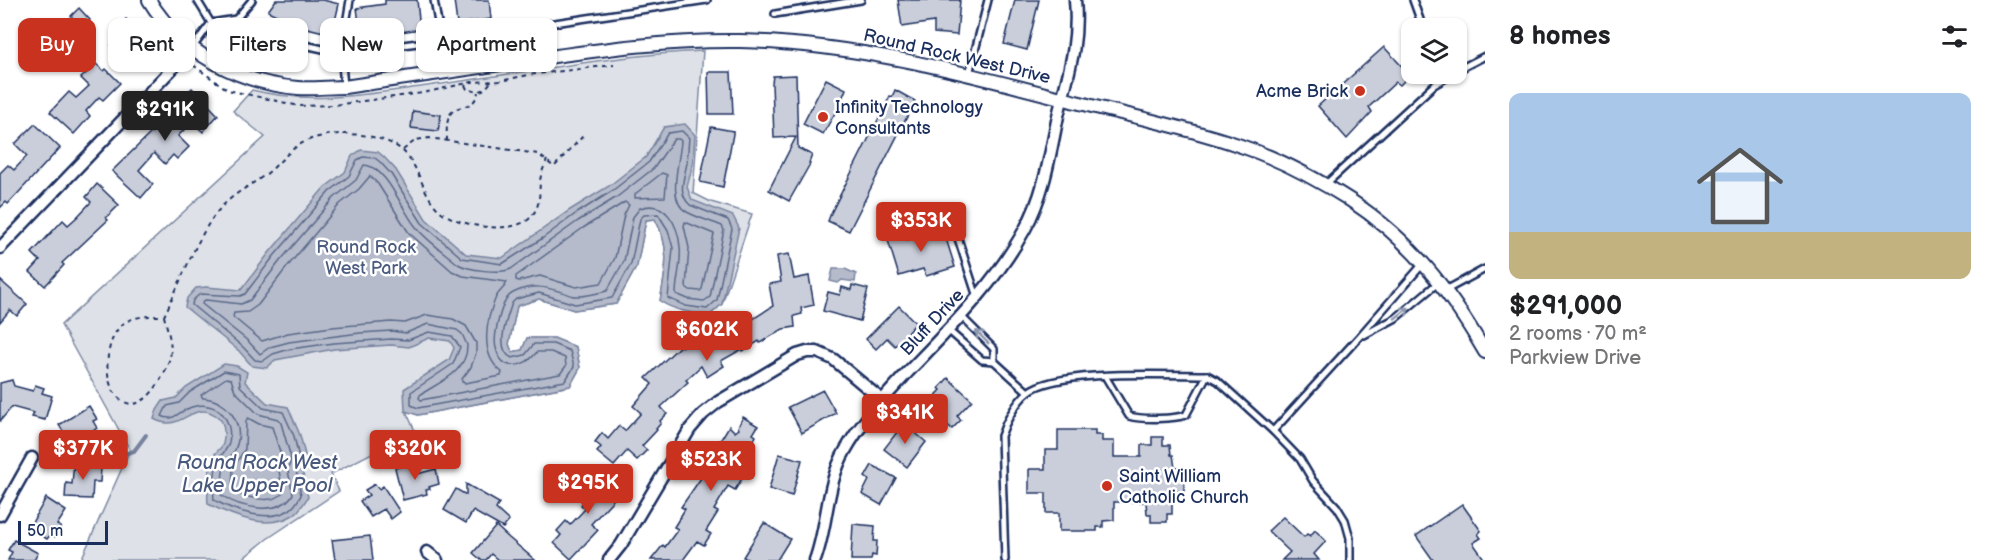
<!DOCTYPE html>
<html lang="en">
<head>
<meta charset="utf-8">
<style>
	body { margin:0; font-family:"Balsamiq Sans",sans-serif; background:#f2f2f2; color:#202124; height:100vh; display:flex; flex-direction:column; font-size:22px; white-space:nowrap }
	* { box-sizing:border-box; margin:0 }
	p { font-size:20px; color:#757577 }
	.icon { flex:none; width:33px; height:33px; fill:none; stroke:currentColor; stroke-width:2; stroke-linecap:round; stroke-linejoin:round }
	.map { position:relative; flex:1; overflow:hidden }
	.panel { display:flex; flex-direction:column; background:#fff; width:510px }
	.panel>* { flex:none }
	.hud { position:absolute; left:18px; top:18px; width:570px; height:54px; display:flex; gap:12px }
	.tools { position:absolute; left:1401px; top:18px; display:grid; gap:12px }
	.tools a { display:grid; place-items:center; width:66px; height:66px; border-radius:12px; background:#fff; box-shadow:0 2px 4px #0004; font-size:30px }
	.scale { position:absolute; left:18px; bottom:15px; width:90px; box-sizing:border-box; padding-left:6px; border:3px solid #1b2f5e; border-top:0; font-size:16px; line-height:21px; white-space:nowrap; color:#1b2f5e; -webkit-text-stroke:4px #fff; paint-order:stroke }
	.price { position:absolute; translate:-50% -51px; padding:0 14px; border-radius:6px; background:#c8321e; color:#fff; font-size:20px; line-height:39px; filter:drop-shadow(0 2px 3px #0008) }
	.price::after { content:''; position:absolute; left:50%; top:36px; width:18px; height:14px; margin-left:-9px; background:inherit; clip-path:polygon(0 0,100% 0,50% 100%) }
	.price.selected { background:#222; color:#fff }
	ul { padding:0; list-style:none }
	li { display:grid; align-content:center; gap:12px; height:318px; padding:0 24px }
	li span { display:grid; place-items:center; height:186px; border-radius:12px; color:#555 }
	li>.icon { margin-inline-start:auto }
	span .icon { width:108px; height:108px; fill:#fffc; stroke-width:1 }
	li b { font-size:26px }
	h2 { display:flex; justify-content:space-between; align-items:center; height:72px; padding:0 24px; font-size:26px }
	.chip { padding:0 21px; border-radius:12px; background:#fff; box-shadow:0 2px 4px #0004; font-size:21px; line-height:54px }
	.chip.selected { background:#c8321e; color:#fff }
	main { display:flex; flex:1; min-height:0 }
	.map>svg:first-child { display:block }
	.green { fill:#dee1e7; stroke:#7c88a2; stroke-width:1.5 }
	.water { fill:#b5bbca; stroke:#77839f; stroke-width:1.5 }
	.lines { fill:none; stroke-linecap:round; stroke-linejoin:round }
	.shore { stroke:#596789; stroke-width:1.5 }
	.stream { stroke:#77839f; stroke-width:4 }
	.building { fill:#caceda; stroke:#1b2f5e; stroke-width:1.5 }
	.service-casing { stroke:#1b2f5e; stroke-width:10 }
	.minor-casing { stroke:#1b2f5e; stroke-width:15 }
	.tertiary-casing { stroke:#1b2f5e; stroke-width:16 }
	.path { stroke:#1b2f5e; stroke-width:2; stroke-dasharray:4.5 4.5; stroke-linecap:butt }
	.service { stroke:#fff; stroke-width:5 }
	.minor { stroke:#fff; stroke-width:10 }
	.tertiary { stroke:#fff; stroke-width:12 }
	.oneway { stroke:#8d97ae }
	.poi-dot { fill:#c8321e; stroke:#fff; stroke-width:2 }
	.labels { text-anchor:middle; stroke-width:5; stroke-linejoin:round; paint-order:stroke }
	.street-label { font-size:18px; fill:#1b2f5e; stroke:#fff }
	.poi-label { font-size:18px; fill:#1b2f5e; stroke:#fff; text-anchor:start }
	.park-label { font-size:18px; fill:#4c5c80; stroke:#fff }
	.water-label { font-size:20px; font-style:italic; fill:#49597e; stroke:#fff }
</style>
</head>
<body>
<main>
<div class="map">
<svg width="1485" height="560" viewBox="0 0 1485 560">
	<rect width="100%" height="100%" fill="#fff"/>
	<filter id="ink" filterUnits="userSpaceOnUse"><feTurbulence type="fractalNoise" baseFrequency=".0167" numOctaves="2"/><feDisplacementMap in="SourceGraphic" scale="12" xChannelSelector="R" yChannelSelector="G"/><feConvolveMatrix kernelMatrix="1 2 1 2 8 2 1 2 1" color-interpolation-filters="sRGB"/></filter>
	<g filter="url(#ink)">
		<path class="green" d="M703,51L693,193L711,202L752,214L722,304L710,315C692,313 675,311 660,301C666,269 671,248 655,219L646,220L637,266L616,304L574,310L539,299L517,306L509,344L512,352L522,350L527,338H554L576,347L580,368L570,386L418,415L406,411L415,431L331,474L339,491L267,539L241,560H81L130,450L61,325L265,137L233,111L252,90C311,105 368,94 427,86C519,74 610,55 703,51Z"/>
		<g class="water">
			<path d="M685,124L695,135L693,164L687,187L692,200L733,216L739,228L722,304L710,315C692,313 675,311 660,301C666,269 671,248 655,219L646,220L637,266L616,304L574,310L539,299L517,306L509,344L512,352L522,350L527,338H554L576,347L580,368L570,386L418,415L405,411L404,389L449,360L454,348L450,341L429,338L409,347L391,345L334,349L275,360L267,368L252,366L239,351L185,307L187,298L196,288L206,287L241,290L269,253L324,188L345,172L352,156L361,150L378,152L384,157L396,170L426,219L466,254L502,258L570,210L609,186L646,157L664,127Z"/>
			<polygon points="833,269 845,269 856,274 855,282 842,280 838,283 830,281"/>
			<path d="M224,364L237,366L247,372L245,382L267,403L288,407L300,435L306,459L302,470L308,497C304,503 299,512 293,515C268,531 233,516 208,504C207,497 209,464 212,459C214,453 221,449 223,444C225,436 225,422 218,417C192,397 182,435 154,419L157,410L163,401L176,398L186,388Z"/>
		</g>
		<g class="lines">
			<g class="shore">
				<path d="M682,131L689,138C688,147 688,155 687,163C684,179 677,193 690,205L728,220L732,229L717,300L707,309L686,306L668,298L673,248L668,230L658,214L644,215L640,219L631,264L612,298L575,304L539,293L516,299L512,303C507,318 494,350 512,358L525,355L534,344H553L570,351L574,367L565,381L418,408L411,405V392L453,364L460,347L452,336L429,332L408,340L391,339L334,343L290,349L273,354L263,361L255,360L243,347L192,305L193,300L200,294L240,296L245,294L274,256L329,192L349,176L357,160L363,157L375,158L380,162L391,174L422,223L462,258L502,264L543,238L574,215L612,191L649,162L668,133Z"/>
				<path d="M674,139H679L681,141C680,161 666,201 687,212C698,218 710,221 722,226L724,230L710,297L704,301L688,299L676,294C676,279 682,263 680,247C678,225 666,199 640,208L633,217L624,261L607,291C597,293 584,297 575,296C571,296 566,293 562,292C542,286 532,284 513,293C501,298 493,337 496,348C502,374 525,367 537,352H551L565,358L566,366L560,374L421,400L419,398L420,395C439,382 468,372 467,345L462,334L457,330L428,324L406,333L391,331L360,333L289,342L270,347L260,354L248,341L202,304L203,301L206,300L241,304L250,300L280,261L334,198L356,180L364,165C387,166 402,211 416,227C427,241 444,252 458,264C468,270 500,274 511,269L578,221L617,197L654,168Z"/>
				<polygon points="662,173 667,175 665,197 635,198 635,194"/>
				<path d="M370,176L378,184L409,233L452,271L463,276L507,282C505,288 499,291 496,297C486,320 479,355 502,372L501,376L465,383L462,382V379L471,367L476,353V343L466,326L453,319L427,315L405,323L391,322L332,327L288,333L262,341L233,317L234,313L248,312L258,305L287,267L340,204L359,189Z"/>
				<polygon points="625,202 629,205 624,215 615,258 601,283 576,287 540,276 519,281 516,280 516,276 583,228"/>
				<polygon points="685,222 714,234 702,289 700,291 690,290 686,287 689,248 684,226"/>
				<path d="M224,371L239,374L240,386L263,408L283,412L294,436L299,458L296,470L301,495C298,500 295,507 289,510C269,523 234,511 214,500C213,496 215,468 217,463C219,456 227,451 229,443C234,416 213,397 187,409C177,413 173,422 162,416L167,406L179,403L190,392Z"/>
				<path d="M226,378L231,379L235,391L258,414L278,419L281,423L291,458L288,471L293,494C279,517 240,508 221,495C222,486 222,475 224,466C226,460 232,456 235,450C246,425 228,399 203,398L201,395Z"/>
				<path d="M248,418L259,424L272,427L282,458L279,471L283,492C275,506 243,497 232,490L233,468L245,449L246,421Z"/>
			</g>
			<polyline class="stream" points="53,455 120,455 134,451 146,435"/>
		</g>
		<g class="building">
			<polygon points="276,0 323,0 339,4 332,34 299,26 268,11"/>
			<polygon points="385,0 417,0 420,29 361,38 357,8 385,4"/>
			<polygon points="454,0 489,0 491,19 457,24"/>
			<polygon points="898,0 960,0 957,35 934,33 934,22 902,27"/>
			<polygon points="1015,0 1039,0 1027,50 1004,44"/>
			<polygon points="79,8 90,20 82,28 71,16"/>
			<polygon points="126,19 149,42 127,61 111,45 120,36 114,30"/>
			<polygon points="1384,47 1410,75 1400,85 1396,82 1369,107 1372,112 1347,139 1318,106"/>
			<polygon points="96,64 104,71 106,69 120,83 103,100 99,97 86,111 90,116 74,134 50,112 69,92 76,98 89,86 81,78"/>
			<polygon points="708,72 731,72 733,114 709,114"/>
			<polygon points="796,75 798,148 812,155 809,163 810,164 789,201 769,190 796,137 774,138 772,83 773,76"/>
			<polygon points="826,79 846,89 839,106 823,134 803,124"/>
			<polygon points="192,88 218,115 203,132 192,122 178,136 189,147 177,159 173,155 165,164 154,153 139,170 153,184 141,198 112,171 154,130 161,137 182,116 172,105 184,91 187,93"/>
			<polygon points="895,90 915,101 849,231 828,221 831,213 890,96 892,97"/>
			<polygon points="413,111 441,115 438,131 411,128"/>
			<polygon points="35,124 60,148 8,204 6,202 0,208 0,173 8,165 14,170 27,156 15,144"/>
			<polygon points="711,127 733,131 733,134 723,187 700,182"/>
			<polygon points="97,184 119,205 106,218 108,220 62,263 64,265 45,286 30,272 40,261 32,253 63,220 68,225 77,217 91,202 86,197"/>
			<polygon points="943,229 955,267 926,276 923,269 899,276 887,237 905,231 907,240"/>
			<polygon points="789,254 794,279 809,276 814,305 801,308 802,314 794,316 795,327 783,329 760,343 759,341 743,351 742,349 721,361 724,366 707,377 701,366 686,380 688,382 661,407 667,414 660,421 661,423 656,429 657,430 642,446 647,450 637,460 627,451 614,466 597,452 601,447 595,442 602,433 608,439 619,426 625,431 641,413 633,406 652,384 646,378 681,345 682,347 704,334 708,340 722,332 725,337 773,306 769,284 781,282 777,256"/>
			<polygon points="0,280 27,304 17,316 10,310 0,322"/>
			<polygon points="852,285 868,289 860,321 823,311 828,292 840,295 842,287 851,290"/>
			<polygon points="899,306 916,323 895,346 887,338 876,349 866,339"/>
			<polygon points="948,378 972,400 957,416 961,420 952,429 926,406 941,390 939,388"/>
			<polygon points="12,380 14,386 33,391 35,385 44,388 42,393 52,396 45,420 32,417 34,413 12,407 0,421 0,383"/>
			<polygon points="823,390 836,413 802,433 788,407"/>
			<polygon points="89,406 97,419 93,421 97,428 93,431 98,440 80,451 69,434 66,436 59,425"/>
			<polygon points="743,417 758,426 753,434 756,436 746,454 752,457 746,468 748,469 735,490 728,486 714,510 718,512 706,531 711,534 704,545 697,541 683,560 651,560 663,545 665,547 678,529 674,527 685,509 681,507 703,475 705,476 718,454 714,451 729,426 735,432 739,429 738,427"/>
			<polygon points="904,423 926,442 907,467 884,449"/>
			<polygon points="1058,430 1095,430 1095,435 1102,435 1102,441 1114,441 1114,457 1141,457 1141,445 1152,445 1152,437 1163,437 1163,445 1170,445 1171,455 1173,455 1175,468 1184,468 1184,491 1176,491 1176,497 1174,497 1174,502 1172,502 1172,514 1167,514 1167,522 1151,522 1151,514 1147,514 1146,502 1114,502 1114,520 1103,521 1103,527 1097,527 1097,531 1059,531 1059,513 1046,513 1046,493 1029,493 1029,469 1045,469 1045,450 1058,450"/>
			<polygon points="779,454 802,460 792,496 769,489"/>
			<polygon points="74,462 95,463 94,467 101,468 100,482 93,482 92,499 65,498 66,483 72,484"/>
			<polygon points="415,463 417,474 436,469 439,484 429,487 430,489 426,490 427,494 403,500 395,468"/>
			<polygon points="872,465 896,478 881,505 862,494 869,480 865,477"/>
			<polygon points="603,470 623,489 591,524 598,530 571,559 554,543 561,535 557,531 566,521 570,525 585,509 581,505 589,494 585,490"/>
			<polygon points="375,484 379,489 383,486 400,512 391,519 384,509 371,517 360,501 369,495 365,490"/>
			<polygon points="466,484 499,503 496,509 509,521 503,528 473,511 466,523 444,510 456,489 466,495"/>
			<polygon points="46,498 66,511 57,525 61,527 55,537 51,534 47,539 29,528"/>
			<polygon points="1462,504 1481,531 1478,534 1481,538 1473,543 1485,560 1433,560 1416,536"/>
			<polygon points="1283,517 1304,537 1307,534 1310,536 1315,530 1326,541 1314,554 1319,560 1282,560 1290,552 1268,531"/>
			<polygon points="764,523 790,539 777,560 749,560 743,557"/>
			<polygon points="853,524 875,526 874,541 877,541 876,556 872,555 871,560 851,560"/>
			<polygon points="496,526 509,538 535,560 498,560 491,554 486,560 481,560 473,553"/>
			<polygon points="370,536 373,560 335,560 332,540"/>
			<polygon points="14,540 38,553 34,560 8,560 12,552 8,550"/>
		</g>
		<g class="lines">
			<defs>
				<g id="service">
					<polyline points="197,0 211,23"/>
					<polyline points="1413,0 1423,28"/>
					<polyline points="775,14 861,0"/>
					<polyline points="236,19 255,34 341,53 441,40 434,0"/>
					<polyline points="441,40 707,0"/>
					<polyline points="193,47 211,23 236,19 252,0"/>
					<polyline points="1456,71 1485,56"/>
					<polyline points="969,74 988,0"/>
					<polyline points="344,86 341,53 350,0"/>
					<polyline points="1326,184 1434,85 1453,74"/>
					<polyline points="954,226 977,297"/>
					<polyline points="1446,290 1485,269"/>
					<polyline points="961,316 994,349 994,361"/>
					<polyline points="948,330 982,360 994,361 1028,392"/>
					<polyline points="1364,335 1396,318 1439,282"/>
					<path d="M1105,376L1129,416C1142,420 1174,419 1186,415L1207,375"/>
					<polyline points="1273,431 1359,337 1422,265"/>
					<path d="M1005,560L1001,436C1006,421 1016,402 1028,392C1055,369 1168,375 1207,375L1218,381L1273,431L1300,459L1313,481L1337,507L1345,520L1350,538V560"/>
				</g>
				<g id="minor">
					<polyline points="0,248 192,48"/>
					<polyline points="0,515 32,458"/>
					<polyline points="427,552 437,560"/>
					<polyline points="609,560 621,545 690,429 703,414 718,402 797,355 807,352 817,352 833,359 882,400"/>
					<path d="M815,560C828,525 826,484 845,451C861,422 885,397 907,373C950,328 995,284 1025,229C1044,195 1050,155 1058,116C1068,74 1079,45 1075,0"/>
				</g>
				<path id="tertiary" d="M149,0C181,52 237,83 298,88C313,89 329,87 344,87C408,78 471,68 535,59C603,49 671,40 740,41C855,43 965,73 1076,102C1130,116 1186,127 1238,145C1278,158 1315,178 1350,200C1411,240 1449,290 1485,352"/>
			</defs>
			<use href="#service" class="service-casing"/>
			<use href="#minor" class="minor-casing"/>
			<use href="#tertiary" class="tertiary-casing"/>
			<g class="path">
				<polyline points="193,65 228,90 299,106 334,105 423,93 472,82 500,81 528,75 614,65"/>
				<polyline points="465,85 467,89 478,92 485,89 491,82"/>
				<path d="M447,141C447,135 446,127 448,120C452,100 474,114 478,92"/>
				<polyline points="403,150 416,140 429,138 538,154 554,167 584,135"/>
				<path d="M164,316C167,329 173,344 170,357C166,375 142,420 119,398C101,382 105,337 124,323C136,315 151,316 164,316C179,286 197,236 218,211C231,195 248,187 265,175C277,166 286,153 299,145C325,128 380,131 403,151C420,167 422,194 439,210C456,226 510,235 529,219C541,207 539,196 540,181C541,173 544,167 547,160"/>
			</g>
			<use href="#service" class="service"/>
			<use href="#minor" class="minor"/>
			<use href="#tertiary" class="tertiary"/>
		</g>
		<defs><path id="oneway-shaft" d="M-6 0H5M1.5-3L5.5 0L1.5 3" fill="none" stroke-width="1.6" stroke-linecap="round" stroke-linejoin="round" transform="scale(1.5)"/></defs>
		<g class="oneway">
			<use href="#oneway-shaft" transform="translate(1402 313) rotate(-38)"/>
			<use href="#oneway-shaft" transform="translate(982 337) rotate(-135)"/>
		</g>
	</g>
	<g class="poi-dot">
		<circle cx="1360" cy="91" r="6"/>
		<circle cx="823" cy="117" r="6"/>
		<circle cx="1107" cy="486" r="6"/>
	</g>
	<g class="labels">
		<g class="street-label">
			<text transform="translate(957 56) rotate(13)" y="6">Round Rock West Drive</text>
			<text transform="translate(932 322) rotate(-47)" y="6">Bluff Drive</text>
		</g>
		<g class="poi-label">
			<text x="1348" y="97" text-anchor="end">Acme Brick</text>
			<text x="835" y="113">Infinity Technology<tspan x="835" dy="21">Consultants</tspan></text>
			<text x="1119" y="482">Saint William<tspan x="1119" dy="21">Catholic Church</tspan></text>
		</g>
		<g class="park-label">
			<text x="366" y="253">Round Rock<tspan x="366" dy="21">West Park</tspan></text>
		</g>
		<g class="water-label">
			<text x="257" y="469">Round Rock West<tspan x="257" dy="23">Lake Upper Pool</tspan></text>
		</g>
	</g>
</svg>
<div class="tools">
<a><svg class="icon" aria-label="layers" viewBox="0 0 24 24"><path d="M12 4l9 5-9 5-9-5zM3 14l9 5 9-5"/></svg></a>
</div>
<div class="scale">50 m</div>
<b class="price selected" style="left:165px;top:142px">$291K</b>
<b class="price" style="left:921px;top:253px">$353K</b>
<b class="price" style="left:707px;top:362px">$602K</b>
<b class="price" style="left:905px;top:445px">$341K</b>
<b class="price" style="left:83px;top:481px">$377K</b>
<b class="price" style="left:415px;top:481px">$320K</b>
<b class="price" style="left:711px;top:492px">$523K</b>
<b class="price" style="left:588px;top:515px">$295K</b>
<div class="hud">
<a class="chip selected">Buy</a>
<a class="chip">Rent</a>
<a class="chip">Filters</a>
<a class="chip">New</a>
<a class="chip">Apartment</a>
</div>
</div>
<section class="panel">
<h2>8 homes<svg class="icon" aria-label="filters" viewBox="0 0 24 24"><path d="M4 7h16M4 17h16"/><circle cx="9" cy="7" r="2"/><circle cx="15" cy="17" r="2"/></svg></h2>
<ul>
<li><span style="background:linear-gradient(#a9c7e8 75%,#c2b280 0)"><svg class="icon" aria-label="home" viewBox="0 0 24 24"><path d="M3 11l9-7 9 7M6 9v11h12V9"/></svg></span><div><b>$291,000</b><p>2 rooms · 70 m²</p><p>Parkview Drive</p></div></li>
</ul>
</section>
</main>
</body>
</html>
